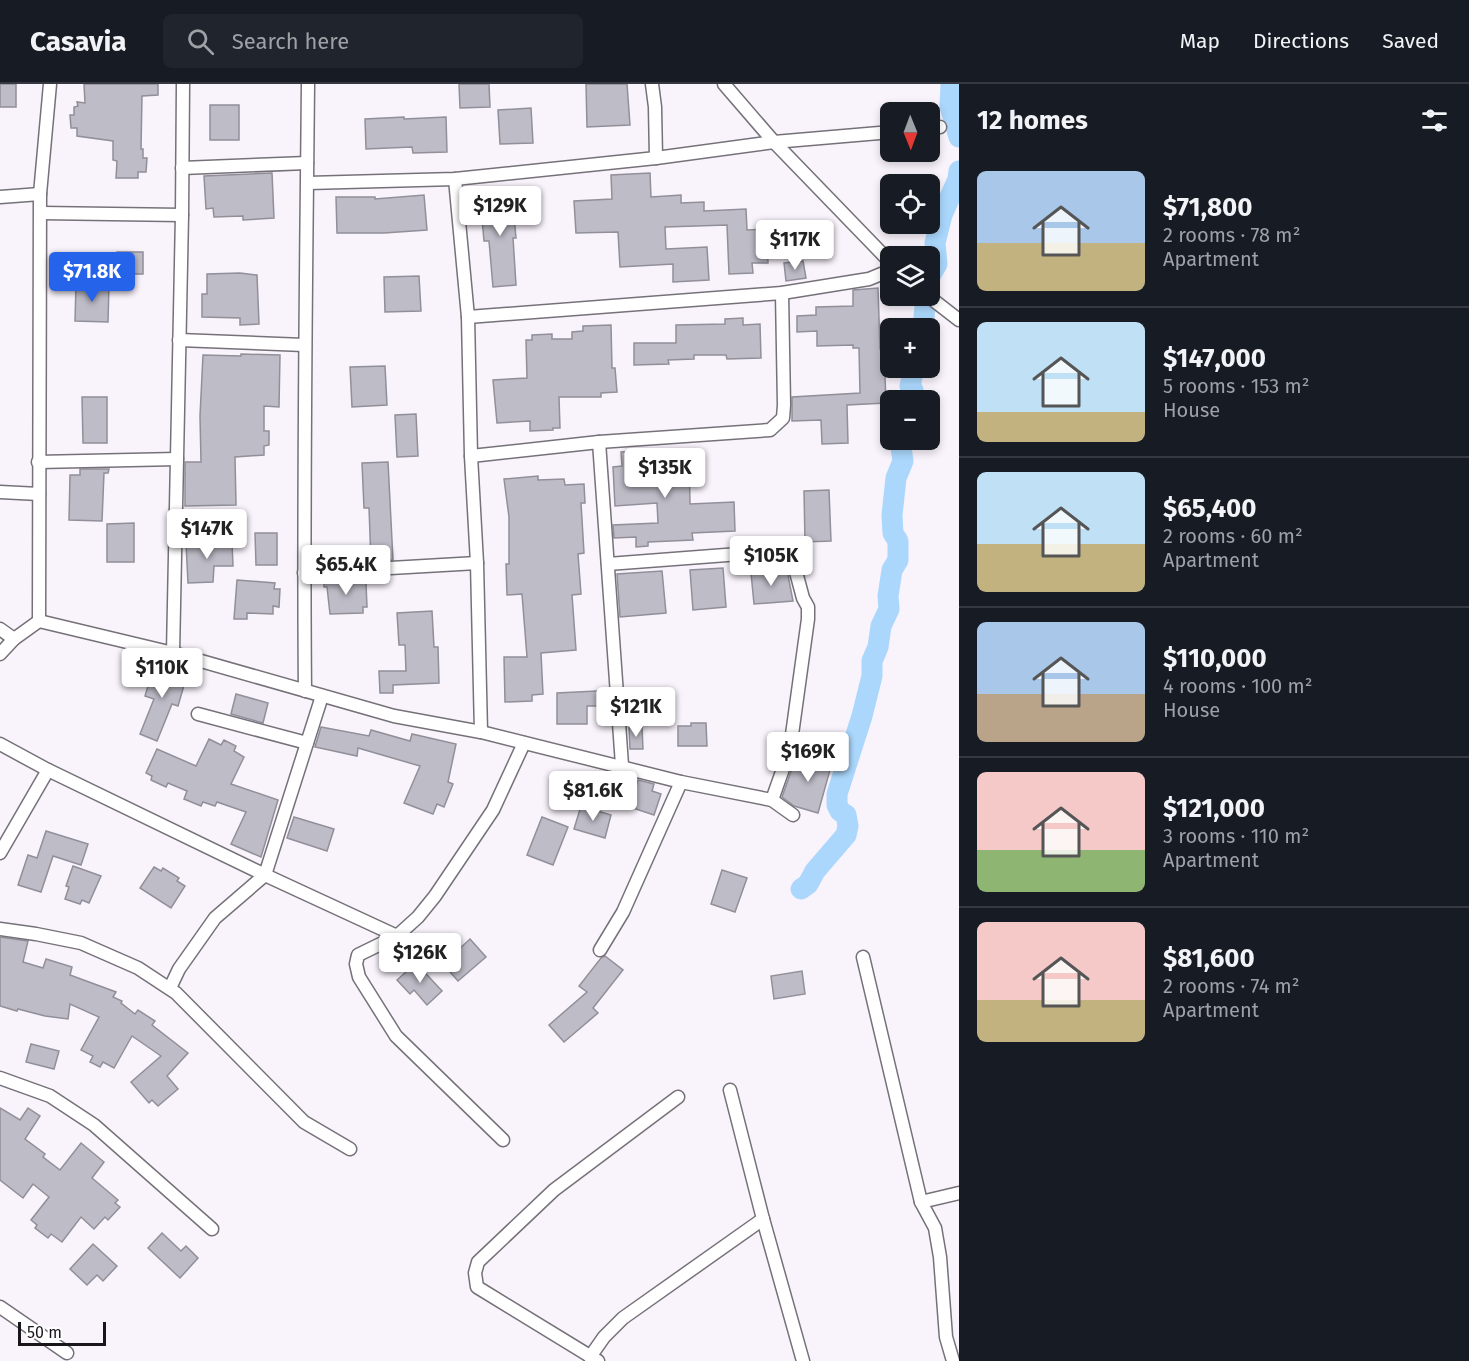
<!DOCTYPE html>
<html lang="en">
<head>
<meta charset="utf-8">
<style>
	body { margin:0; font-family:"Fira Sans",sans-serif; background:#20242c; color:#f1f3f6; height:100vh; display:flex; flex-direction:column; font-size:22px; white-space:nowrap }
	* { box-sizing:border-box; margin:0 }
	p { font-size:20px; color:#9ea1a6 }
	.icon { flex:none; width:33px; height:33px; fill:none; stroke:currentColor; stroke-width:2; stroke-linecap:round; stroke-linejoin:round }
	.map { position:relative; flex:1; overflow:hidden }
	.side { display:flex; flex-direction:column; background:#171b24; width:510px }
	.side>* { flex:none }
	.needle { width:39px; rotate:179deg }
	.fabs { position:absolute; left:880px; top:18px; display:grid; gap:12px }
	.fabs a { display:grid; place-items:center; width:60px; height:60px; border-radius:9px; background:#171b24; box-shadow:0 3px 9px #0003; font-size:30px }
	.scale { position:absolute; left:18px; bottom:15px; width:88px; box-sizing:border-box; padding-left:6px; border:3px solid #19161a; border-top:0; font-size:16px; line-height:21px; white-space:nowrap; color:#19161a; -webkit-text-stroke:4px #fff; paint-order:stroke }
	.price { position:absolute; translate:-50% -51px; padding:0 14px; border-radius:6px; background:#fff; color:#222; font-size:20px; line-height:39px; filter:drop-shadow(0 2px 3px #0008) }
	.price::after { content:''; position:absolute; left:50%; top:36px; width:18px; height:14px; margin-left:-9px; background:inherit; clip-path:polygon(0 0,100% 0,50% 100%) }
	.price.selected { background:#2563eb; color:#fff }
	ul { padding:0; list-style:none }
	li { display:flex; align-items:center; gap:18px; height:150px; padding:0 18px }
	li+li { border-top:2px solid #363941 }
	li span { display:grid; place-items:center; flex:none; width:168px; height:120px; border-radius:9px; color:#555 }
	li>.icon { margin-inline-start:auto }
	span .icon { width:72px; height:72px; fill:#fffc; stroke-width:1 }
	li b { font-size:26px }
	h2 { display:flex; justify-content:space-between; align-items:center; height:72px; padding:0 18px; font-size:26px }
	header { display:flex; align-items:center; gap:36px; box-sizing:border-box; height:84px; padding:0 30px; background:#171b24; border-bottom:2px solid #363941 }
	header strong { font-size:28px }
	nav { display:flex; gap:33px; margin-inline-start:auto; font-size:21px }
	.search { width:420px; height:54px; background:#20242c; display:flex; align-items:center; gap:15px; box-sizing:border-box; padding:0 21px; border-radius:9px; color:#9ea1a6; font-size:22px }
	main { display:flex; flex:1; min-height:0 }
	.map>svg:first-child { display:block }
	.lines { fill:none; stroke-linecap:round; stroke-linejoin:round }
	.river { stroke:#abd7fc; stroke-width:21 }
	.building { fill:#bebcc7; stroke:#918f99; stroke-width:1.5 }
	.street-casing { stroke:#767179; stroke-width:15 }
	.street { stroke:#fff; stroke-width:12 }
</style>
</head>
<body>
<header>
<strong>Casavia</strong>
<div class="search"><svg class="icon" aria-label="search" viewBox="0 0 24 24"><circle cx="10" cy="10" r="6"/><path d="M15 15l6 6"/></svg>Search here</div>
<nav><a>Map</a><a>Directions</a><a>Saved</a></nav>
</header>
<main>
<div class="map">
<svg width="959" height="1277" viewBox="0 0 959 1277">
	<rect width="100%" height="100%" fill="#f9f3fc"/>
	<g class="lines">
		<g class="river">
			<polyline points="951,0 950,22 959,53"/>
			<polyline points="930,192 937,180 935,159 942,131 958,95 959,87"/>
			<polyline points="923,244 926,212"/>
			<polyline points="913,316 913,306 910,302 914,284"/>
			<polyline points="801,805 808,800 815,787 846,751 848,742 846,731 840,727 837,721 837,710 862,632 872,592 872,577 878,563 881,542 889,525 888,512 892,486 898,476 898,457 893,449 892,431 896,394 903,377 901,363 903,356"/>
		</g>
	</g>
	<g class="building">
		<rect x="0" y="0" width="16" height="23"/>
		<polygon points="84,0 158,0 158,11 142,12 141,65 143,65 143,74 147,74 146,88 138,88 138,94 116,94 117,77 113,76 113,57 77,52 77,44 71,44 70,31 74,31 74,23 78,22 77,18 85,19"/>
		<polygon points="459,0 489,0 490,23 460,24"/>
		<polygon points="586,0 627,0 630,41 587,43"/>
		<rect x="210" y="21" width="29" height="35"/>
		<polygon points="531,24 533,59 500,60 498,26"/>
		<polygon points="404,33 404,35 446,33 447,68 413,69 412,63 366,65 365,35"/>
		<polygon points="272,89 274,134 243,136 243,132 214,133 213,124 206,125 204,92"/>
		<polygon points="650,89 651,113 681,111 681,119 704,118 704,127 746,125 747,146 767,145 768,179 752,179 753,189 729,190 727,141 665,143 666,165 707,163 709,196 673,198 673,180 620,183 618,148 576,149 574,117 612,115 611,91"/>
		<polygon points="512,110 516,154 513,154 516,201 493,203 489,157 484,157 480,112"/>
		<polygon points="424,111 427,146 384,149 337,149 336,113 375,113 375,115"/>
		<rect x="117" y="168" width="26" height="22"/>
		<polygon points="803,177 806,194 786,197 784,179"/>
		<polygon points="240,189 257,191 259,240 240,241 240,234 202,233 202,210 207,210 207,190"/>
		<polygon points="419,192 421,227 385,228 384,193"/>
		<polygon points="76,200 109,201 108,238 75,237"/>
		<polygon points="878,204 880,265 884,265 886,319 847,321 848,359 822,360 821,336 792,337 792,313 860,309 859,264 853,264 853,261 817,262 817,247 797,248 797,232 816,231 816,223 853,222 853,206"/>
		<polygon points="743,234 743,241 760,240 761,274 727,275 726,271 694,271 694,275 668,276 669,280 634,281 634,259 676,259 676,241 725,240 725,235"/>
		<polygon points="611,241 612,284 615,284 617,308 601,309 601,313 559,313 560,344 553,344 553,346 530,347 530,337 497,339 493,296 527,294 526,256 532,256 532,251 552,250 552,255 572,255 572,248 583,247 583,242"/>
		<polygon points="241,270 280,271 279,323 264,322 264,347 269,347 269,361 264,362 264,371 235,373 236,421 185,422 185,378 201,378 200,332 203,271 241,272"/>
		<polygon points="385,282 387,321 352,323 350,283"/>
		<polygon points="82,313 107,313 107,359 83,359"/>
		<polygon points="416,330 418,372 397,373 395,331"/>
		<polygon points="650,366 650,369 689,368 690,420 734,418 735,447 692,449 693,456 648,458 648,462 636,463 636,453 614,454 613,441 658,439 657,419 615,422 613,383 622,382 621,368"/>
		<polygon points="388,378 393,476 371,477 369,424 364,424 362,379"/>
		<polygon points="80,385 109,385 108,389 104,389 102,437 69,436 70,391 80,391"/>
		<polygon points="538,392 538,396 564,395 565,401 584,400 585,419 581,419 584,469 578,470 581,510 572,511 576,566 541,569 543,610 532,611 532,617 505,618 504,573 527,573 522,510 507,511 506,480 509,480 509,433 504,395"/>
		<polygon points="829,406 831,457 805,458 804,407"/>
		<polygon points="134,439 134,478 107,478 107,440"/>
		<polygon points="255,449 277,449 277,481 256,481"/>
		<polygon points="232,458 233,482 214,482 213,498 188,499 186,459"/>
		<polygon points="723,484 726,523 693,526 690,486"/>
		<polygon points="787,486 793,517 754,520 751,489"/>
		<polygon points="662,487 666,529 620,533 617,490"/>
		<polygon points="361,494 361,499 366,499 367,523 363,523 363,529 330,530 327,503 324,503 324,496"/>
		<polygon points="237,496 275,499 274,505 280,505 279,523 273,522 273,530 247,529 247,535 234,535"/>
		<polygon points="432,527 434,563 438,563 439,599 393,601 393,609 380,609 379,587 406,587 405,561 399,561 397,529"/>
		<polygon points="154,582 187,591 178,622 172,620 157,657 140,650 154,615 145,612"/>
		<polygon points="597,607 608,607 610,622 587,622 587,640 557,640 557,609"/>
		<polygon points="236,610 268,619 263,639 231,630"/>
		<polygon points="691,639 706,639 707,662 678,662 678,642 691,642"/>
		<polygon points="321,643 369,652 371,646 410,657 412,650 456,660 448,698 453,700 444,723 437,720 433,730 404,719 420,682 358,664 357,672 315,663"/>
		<polygon points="642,643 643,665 630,665 629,644"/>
		<polygon points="209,655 221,661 224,656 236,662 234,667 244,673 231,700 278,716 261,773 231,760 246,728 217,718 215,722 203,718 201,722 184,715 187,707 168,699 166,703 151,696 152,692 146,689 157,665 196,682"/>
		<polygon points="808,670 833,675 818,729 794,722 782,713 794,679 805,682"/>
		<polygon points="638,696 654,700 652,707 661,710 654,731 618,719 625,699 636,703"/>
		<polygon points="581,722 611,731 605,754 574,745"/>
		<polygon points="294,733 334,745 327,767 287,754"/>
		<polygon points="542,733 568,743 553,781 527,771"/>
		<polygon points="46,747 88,760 81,781 53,772 41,808 18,801 28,771 37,774"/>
		<polygon points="73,782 101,792 89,819 82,816 80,820 65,815 69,803 66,802"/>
		<polygon points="154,783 161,787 163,784 179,794 177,797 185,802 171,824 140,804"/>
		<polygon points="722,786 747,794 735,828 711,820"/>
		<polygon points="0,853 28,857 23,878 43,884 46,875 72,883 70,891 116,908 113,913 122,917 121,919 135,930 138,926 155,937 152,941 188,969 167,992 178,1005 158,1022 152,1016 149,1019 131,998 161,972 132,952 114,984 103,978 100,983 90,978 93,972 81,966 99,933 70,920 68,935 45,932 18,925 17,927 0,922"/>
		<polygon points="470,855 486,873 458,897 443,880"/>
		<polygon points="605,872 623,886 593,924 598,929 564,958 549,941 587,908 579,902 601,874"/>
		<polygon points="416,879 442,907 427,921 414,906 410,910 397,896"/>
		<polygon points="802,887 805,910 774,915 771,892"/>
		<polygon points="31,960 59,967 54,985 26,978"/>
		<polygon points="0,1024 20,1036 28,1024 40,1032 25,1055 45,1070 43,1073 60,1086 81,1059 104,1078 92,1094 118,1116 115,1119 120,1123 108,1136 105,1133 94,1145 81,1133 62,1158 51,1150 48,1154 35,1144 37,1141 31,1136 49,1113 33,1100 23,1114 0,1096"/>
		<polygon points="162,1149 181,1167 186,1162 198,1174 180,1194 148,1164"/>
		<polygon points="93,1160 117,1182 103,1197 97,1191 87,1201 70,1185"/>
	</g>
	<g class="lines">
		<defs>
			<g id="street">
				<polyline points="652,0 655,23 656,74"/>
				<polyline points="724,0 774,58 891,179"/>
				<polyline points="930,44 940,43"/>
				<polyline points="182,84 307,79"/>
				<polyline points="455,95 468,233 471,372 477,479 481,648"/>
				<polyline points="308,99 455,95 656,74 774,58 891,48"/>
				<polyline points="0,113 40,110"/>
				<polyline points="41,129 182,131"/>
				<polyline points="928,212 959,236"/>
				<polyline points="468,233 782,209 869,195 891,186"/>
				<polyline points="179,256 304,261"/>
				<polyline points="599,358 622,681"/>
				<polyline points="471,372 599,358 770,346 783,334 784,321 782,209"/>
				<polyline points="38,378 177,375"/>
				<polyline points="0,408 39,410"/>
				<polyline points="608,480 779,467 792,473 803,514 808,523 808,535 790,665 772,716"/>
				<polyline points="304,489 477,479"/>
				<polyline points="39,537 40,110 50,0"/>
				<polyline points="0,545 14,555"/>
				<polyline points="173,569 182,131 183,0"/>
				<polyline points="0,570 14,555 39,537 173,569 394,632 481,648 681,698 772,716 793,731"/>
				<path d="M305,607C303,404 306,202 308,0"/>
				<polyline points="198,630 307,659"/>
				<polyline points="0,660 48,686 265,791 397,852"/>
				<polyline points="0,769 48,686"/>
				<polyline points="0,845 36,850 81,859 138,884 176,909 304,1038 350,1065"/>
				<polyline points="600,866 623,828 681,698"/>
				<polyline points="863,873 921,1118 935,1144 940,1173 946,1253 953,1277"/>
				<polyline points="170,904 179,885 215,834 265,791 322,612"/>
				<polyline points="0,994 50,1012 94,1041 212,1145"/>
				<polyline points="730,1006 763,1135 803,1277"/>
				<polyline points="503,1056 396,952 359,893 356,880 358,871 397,852 418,833 435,812 493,726 524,659"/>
				<polyline points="921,1118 959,1109"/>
				<polyline points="0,1223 67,1269"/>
				<polyline points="590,1273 604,1253 623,1234 763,1135"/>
				<polyline points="598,1277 477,1203 475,1189 478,1178 554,1106 678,1013"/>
			</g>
		</defs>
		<use href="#street" class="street-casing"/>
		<use href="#street" class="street"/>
	</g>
</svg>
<div class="fabs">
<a><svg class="needle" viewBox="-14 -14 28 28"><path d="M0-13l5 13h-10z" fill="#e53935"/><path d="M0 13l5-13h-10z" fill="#9ea1a6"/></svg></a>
<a><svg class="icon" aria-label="locate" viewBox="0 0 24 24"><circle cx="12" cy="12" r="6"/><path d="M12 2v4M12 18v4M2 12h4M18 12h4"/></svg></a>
<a><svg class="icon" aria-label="layers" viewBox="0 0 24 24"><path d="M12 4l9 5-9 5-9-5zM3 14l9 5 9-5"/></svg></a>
<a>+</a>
<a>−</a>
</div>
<div class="scale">50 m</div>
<b class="price" style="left:500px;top:153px">$129K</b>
<b class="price" style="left:795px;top:187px">$117K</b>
<b class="price selected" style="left:92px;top:219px">$71.8K</b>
<b class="price" style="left:665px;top:415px">$135K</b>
<b class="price" style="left:207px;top:476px">$147K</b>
<b class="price" style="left:771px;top:503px">$105K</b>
<b class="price" style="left:346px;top:512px">$65.4K</b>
<b class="price" style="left:162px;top:615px">$110K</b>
<b class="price" style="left:636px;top:654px">$121K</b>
<b class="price" style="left:808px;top:699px">$169K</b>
<b class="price" style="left:593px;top:738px">$81.6K</b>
<b class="price" style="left:420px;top:900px">$126K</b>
</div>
<section class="side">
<h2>12 homes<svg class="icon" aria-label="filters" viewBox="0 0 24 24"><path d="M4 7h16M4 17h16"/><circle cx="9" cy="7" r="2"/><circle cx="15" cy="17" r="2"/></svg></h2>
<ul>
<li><span style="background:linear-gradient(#a9c7e8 60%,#c2b280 0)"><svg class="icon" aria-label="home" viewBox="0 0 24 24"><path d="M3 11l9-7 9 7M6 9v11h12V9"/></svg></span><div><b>$71,800</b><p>2 rooms · 78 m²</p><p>Apartment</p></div></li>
<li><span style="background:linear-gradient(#bfe0f5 75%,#c2b280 0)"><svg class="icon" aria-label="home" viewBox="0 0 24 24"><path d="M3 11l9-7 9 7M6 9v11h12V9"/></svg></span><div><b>$147,000</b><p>5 rooms · 153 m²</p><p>House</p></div></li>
<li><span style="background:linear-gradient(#bfe0f5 60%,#c2b280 0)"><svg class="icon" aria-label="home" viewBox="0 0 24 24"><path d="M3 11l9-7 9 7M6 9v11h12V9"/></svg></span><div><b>$65,400</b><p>2 rooms · 60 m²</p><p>Apartment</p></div></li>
<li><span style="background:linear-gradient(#a9c7e8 60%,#b9a48a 0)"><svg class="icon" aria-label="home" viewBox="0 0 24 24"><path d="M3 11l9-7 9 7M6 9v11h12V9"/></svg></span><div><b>$110,000</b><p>4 rooms · 100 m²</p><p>House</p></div></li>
<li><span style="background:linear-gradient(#f6c9c9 65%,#8fb573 0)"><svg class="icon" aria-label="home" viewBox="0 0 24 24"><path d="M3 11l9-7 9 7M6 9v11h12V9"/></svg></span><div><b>$121,000</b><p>3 rooms · 110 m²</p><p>Apartment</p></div></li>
<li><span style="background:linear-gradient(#f6c9c9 65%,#c2b280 0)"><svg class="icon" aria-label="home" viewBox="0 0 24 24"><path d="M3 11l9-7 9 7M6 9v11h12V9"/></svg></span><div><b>$81,600</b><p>2 rooms · 74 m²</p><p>Apartment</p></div></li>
</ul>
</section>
</main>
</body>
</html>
